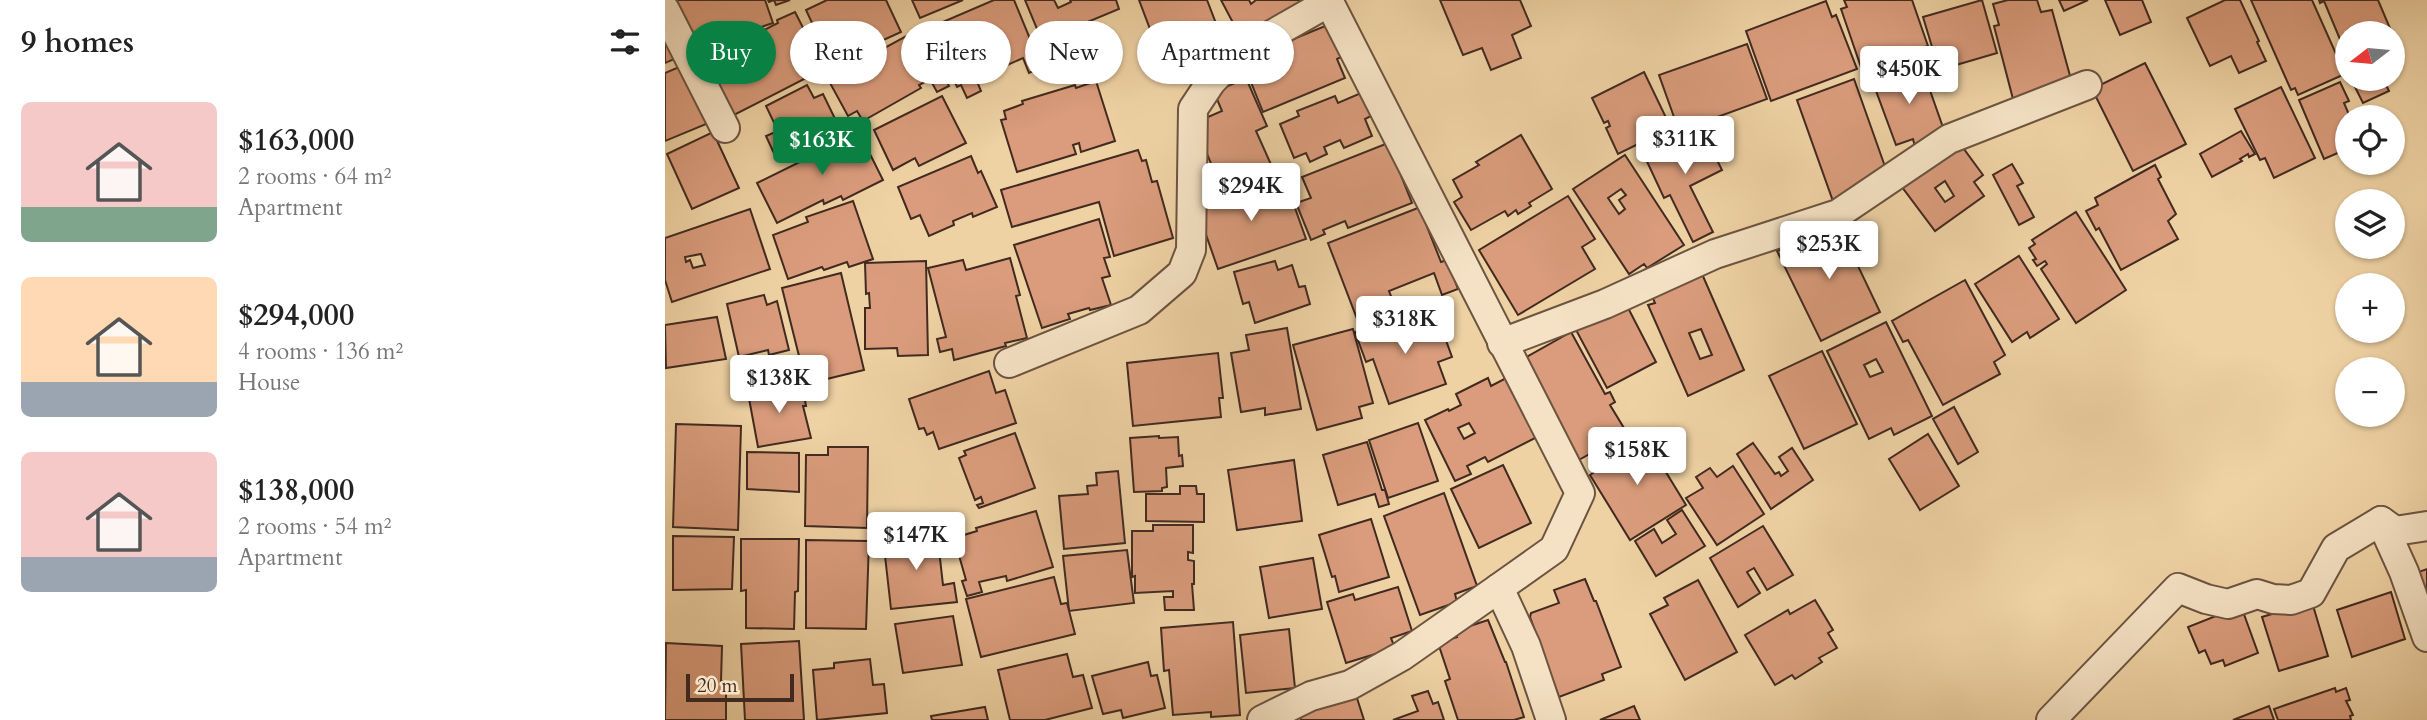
<!DOCTYPE html>
<html lang="en">
<head>
<meta charset="utf-8">
<style>
	body { margin:0; font-family:Cardo,serif; background:#f2f2f2; color:#222; height:100vh; display:flex; flex-direction:column; font-size:26px; white-space:nowrap }
	* { box-sizing:border-box; margin:0 }
	p { font-size:23px; color:#767676 }
	.icon { flex:none; width:38px; height:38px; fill:none; stroke:currentColor; stroke-width:2; stroke-linecap:round; stroke-linejoin:round }
	.map { position:relative; flex:1; overflow:hidden }
	.drawer { display:flex; flex-direction:column; background:#fff; width:665px }
	.drawer>* { flex:none }
	.top-card { position:absolute; left:21px; top:21px; width:665px; height:63px; display:flex; gap:14px }
	.needle { width:46px; rotate:254deg }
	.buttons { position:absolute; left:1670px; top:21px; display:grid; gap:14px }
	.buttons a { display:grid; place-items:center; width:70px; height:70px; border-radius:50%; background:#fff; box-shadow:0 2px 5px #0004; font-size:35px }
	.scale { position:absolute; left:21px; bottom:18px; width:108px; box-sizing:border-box; padding-left:7px; border:4px solid #412a20; border-top:0; font-size:19px; line-height:24px; white-space:nowrap; color:#412a20; -webkit-text-stroke:5px #f5e2c4; paint-order:stroke }
	.price { position:absolute; translate:-50% -60px; padding:0 16px; border-radius:7px; background:#fff; color:#222; font-size:23px; line-height:46px; filter:drop-shadow(0 2px 4px #0008) }
	.price::after { content:''; position:absolute; left:50%; top:42px; width:21px; height:16px; margin-left:-10px; background:inherit; clip-path:polygon(0 0,100% 0,50% 100%) }
	.price.active { background:#0b8043; color:#fff }
	ul { padding:0; list-style:none }
	li { display:flex; align-items:center; gap:21px; height:175px; padding:0 21px }
	li span { display:grid; place-items:center; flex:none; width:196px; height:140px; border-radius:10px; color:#555 }
	li>.icon { margin-inline-start:auto }
	span .icon { width:84px; height:84px; fill:#fffc; stroke-width:1 }
	li b { font-size:30px }
	h2 { display:flex; justify-content:space-between; align-items:center; height:84px; padding:0 21px; font-size:30px }
	.chip { padding:0 24px; border-radius:32px; background:#fff; box-shadow:0 2px 5px #0004; font-size:24px; line-height:63px }
	.chip.active { background:#0b8043; color:#fff }
	main { display:flex; flex:1; min-height:0 }
	.map>svg:first-child { display:block }
	.building { fill:#da9c7c; stroke:#412a20; stroke-width:2; fill-rule:evenodd }
	.lines { fill:none; stroke-linecap:round; stroke-linejoin:round }
	.street-casing { stroke:#6c5441; stroke-width:32 }
	.street { stroke:#f5e2c4; stroke-width:28 }
</style>
</head>
<body>
<main>
<section class="drawer">
<h2>9 homes<svg class="icon" aria-label="filters" viewBox="0 0 24 24"><path d="M4 7h16M4 17h16"/><circle cx="9" cy="7" r="2"/><circle cx="15" cy="17" r="2"/></svg></h2>
<ul>
<li><span style="background:linear-gradient(#f6c9c9 75%,#7fa58c 0)"><svg class="icon" aria-label="home" viewBox="0 0 24 24"><path d="M3 11l9-7 9 7M6 9v11h12V9"/></svg></span><div><b>$163,000</b><p>2 rooms · 64 m²</p><p>Apartment</p></div></li>
<li><span style="background:linear-gradient(#ffd9b3 75%,#9aa5b1 0)"><svg class="icon" aria-label="home" viewBox="0 0 24 24"><path d="M3 11l9-7 9 7M6 9v11h12V9"/></svg></span><div><b>$294,000</b><p>4 rooms · 136 m²</p><p>House</p></div></li>
<li><span style="background:linear-gradient(#f6c9c9 75%,#9aa5b1 0)"><svg class="icon" aria-label="home" viewBox="0 0 24 24"><path d="M3 11l9-7 9 7M6 9v11h12V9"/></svg></span><div><b>$138,000</b><p>2 rooms · 54 m²</p><p>Apartment</p></div></li>
</ul>
</section>
<div class="map">
<svg width="1762" height="720" viewBox="0 0 1762 720">
	<rect width="100%" height="100%" fill="#efd2a4"/>
	<filter id="stains"><feTurbulence type="fractalNoise" baseFrequency=".00286" numOctaves="4"/><feColorMatrix values="0 0 0 0 .2 0 0 0 0 .09 0 0 0 0 .02 0 0 0 .5 -.17"/></filter>
	<radialGradient id="worn" r=".72"><stop offset=".6" stop-color="#630" stop-opacity="0"/><stop offset="1" stop-color="#630" stop-opacity=".3"/></radialGradient>
	<g class="building">
		<polygon points="8,0 100,0 108,23 25,50"/>
		<polygon points="103,0 125,0 111,5 109,0 104,2"/>
		<polygon points="162,0 221,0 236,32 166,64 141,10"/>
		<polygon points="247,0 298,0 255,18"/>
		<polygon points="329,0 349,0 370,51 377,48 384,64 364,73 358,58 311,79 316,91 302,98 296,85 292,87 266,27"/>
		<polygon points="360,0 389,0 393,8 406,2 405,0 451,0 454,9 377,41"/>
		<polygon points="474,0 542,0 562,52 502,74"/>
		<polygon points="556,0 584,0 586,4 591,0 644,0 575,36"/>
		<polygon points="775,0 855,0 866,26 847,35 856,58 826,70 817,48 798,55"/>
		<polygon points="1179,0 1247,0 1263,46 1227,58 1229,62 1198,73 1176,9 1182,7"/>
		<polygon points="1317,0 1332,53 1274,70 1258,17"/>
		<polygon points="1343,0 1372,0 1376,12 1387,10 1407,83 1348,99 1329,26 1334,25 1328,4"/>
		<polygon points="1394,0 1423,0 1399,11"/>
		<polygon points="1440,0 1477,0 1486,22 1455,35"/>
		<polygon points="1560,0 1575,0 1594,41 1592,42 1601,61 1574,73 1566,56 1545,66 1522,18"/>
		<polygon points="1586,0 1647,0 1680,74 1633,95 1630,88 1626,90"/>
		<polygon points="1654,0 1713,0 1727,33 1682,33 1682,56 1659,1 1655,3"/>
		<polygon points="1161,1 1167,17 1171,15 1192,69 1106,101 1081,31"/>
		<polygon points="130,12 154,59 146,63 149,71 145,73 147,75 67,116 32,64 113,23 112,20"/>
		<polygon points="0,23 14,57 0,63"/>
		<polygon points="665,24 678,56 672,59 680,78 598,112 577,60"/>
		<polygon points="245,34 268,76 276,71 284,86 272,92 265,79 254,85 256,88 198,121 192,111 183,116 159,72 177,62 181,69"/>
		<polygon points="1082,44 1102,99 1014,131 994,75"/>
		<polygon points="1255,62 1281,136 1250,147 1248,139 1231,145 1207,80"/>
		<polygon points="1480,63 1521,144 1468,171 1427,89"/>
		<polygon points="21,64 46,122 0,141 0,73"/>
		<polygon points="979,72 1006,128 953,154 941,128 945,126 943,121 939,123 927,98"/>
		<polygon points="581,78 602,126 591,131 608,169 573,184 571,179 555,185 529,123 557,111 549,92"/>
		<polygon points="1189,79 1223,175 1169,204 1132,100"/>
		<polygon points="1686,79 1718,79 1724,91 1698,103"/>
		<polygon points="431,81 450,141 416,152 414,143 408,145 411,154 352,172 336,120 341,119 339,111 358,104 357,101 410,85 411,88"/>
		<polygon points="1675,82 1684,101 1679,103 1685,117 1682,117 1682,149 1659,159 1634,100"/>
		<polygon points="142,85 149,98 158,94 175,129 112,160 101,136 113,131 101,106"/>
		<polygon points="1616,87 1650,158 1609,178 1600,158 1595,160 1570,109"/>
		<polygon points="696,93 706,116 700,119 707,136 679,148 675,140 659,147 662,154 645,162 641,153 629,158 615,124 634,116 632,111 670,96 673,103"/>
		<polygon points="277,96 301,143 254,166 250,158 228,170 209,130"/>
		<polygon points="1035,126 1057,170 1025,186 1048,232 1028,242 1005,195 999,198 978,153"/>
		<polygon points="192,128 218,180 178,200 176,196 159,204 158,200 112,223 92,183 153,153 151,148"/>
		<polygon points="1576,131 1590,154 1584,157 1583,154 1575,159 1577,161 1547,177 1535,154"/>
		<polygon points="48,132 74,188 27,209 2,154"/>
		<polygon points="856,135 887,189 864,203 866,206 853,214 851,210 843,216 840,211 806,230 789,202 797,197 788,180 814,165 811,162"/>
		<polygon points="723,143 747,203 683,228 680,221 658,230 660,234 646,240 631,203 646,198 637,177"/>
		<path d="M1298,143L1301,148L1299,149L1318,175L1309,182L1319,196L1270,231L1234,183ZM1280,181L1289,196L1280,202L1270,188Z"/>
		<polygon points="473,150 477,161 481,160 487,182 492,181 508,238 449,256 434,202 347,227 336,190"/>
		<path d="M960,155L1019,245L982,268L979,264L964,274L908,189ZM956,189L961,195L954,200L960,209L954,214L943,198Z"/>
		<polygon points="306,156 313,173 316,171 332,207 308,217 307,213 288,221 289,225 264,236 255,215 246,219 233,187"/>
		<polygon points="1347,164 1358,183 1352,186 1369,217 1354,225 1328,175"/>
		<polygon points="1490,165 1496,177 1493,179 1511,214 1503,221 1513,239 1456,270 1434,228 1431,230 1421,211 1433,205 1430,198"/>
		<polygon points="609,178 611,184 620,180 641,239 553,269 531,206 577,189 579,196 591,192 588,185"/>
		<polygon points="903,196 930,239 917,247 930,269 853,315 814,250"/>
		<polygon points="188,201 208,259 184,267 182,262 159,270 157,267 123,279 108,235 143,222 141,217"/>
		<polygon points="758,206 759,219 776,262 782,260 793,289 777,295 769,273 724,291 731,309 694,324 663,243"/>
		<path d="M85,209L105,269L7,302L0,280V238ZM36,254L40,265L28,268L25,260L21,262L20,257Z"/>
		<polygon points="1411,212 1461,290 1411,323 1376,269 1382,264 1380,261 1372,266 1368,260 1371,259 1364,248 1370,244 1367,240"/>
		<polygon points="434,219 445,257 439,258 445,276 437,278 446,305 425,310 424,308 403,314 405,319 377,328 349,245"/>
		<polygon points="1172,222 1215,312 1156,341 1112,251"/>
		<polygon points="1354,256 1394,319 1365,338 1362,332 1347,342 1310,284"/>
		<polygon points="345,258 355,295 351,296 362,338 340,343 341,346 293,359 289,360 287,349 275,352 272,339 281,337 263,268 298,260 301,270"/>
		<polygon points="261,261 263,355 233,356 232,348 200,349 200,308 205,308 204,293 201,294 200,263"/>
		<polygon points="610,261 613,270 627,265 634,287 640,286 645,304 590,323 584,302 578,304 569,272"/>
		<path d="M1034,267L1079,370L1023,396L983,305L990,303L984,289ZM1036,329L1047,355L1035,359L1024,333Z"/>
		<polygon points="176,273 199,370 141,384 117,288"/>
		<polygon points="1300,280 1340,355 1329,362 1335,374 1278,405 1243,340 1238,342 1227,321"/>
		<polygon points="99,295 102,305 112,301 124,350 104,355 103,350 74,357 62,304"/>
		<polygon points="960,302 991,362 942,388 910,328"/>
		<polygon points="742,313 750,333 775,324 787,357 773,362 781,384 724,404 708,359 701,362 690,332"/>
		<polygon points="52,317 61,359 1,368 0,325"/>
		<path d="M1221,322L1267,416L1229,435L1226,428L1204,439L1162,351ZM1211,359L1218,372L1205,377L1199,365Z"/>
		<polygon points="622,328 636,409 600,415 600,408 576,412 566,353 584,350 581,335"/>
		<polygon points="688,329 708,403 694,407 697,418 652,430 628,345"/>
		<polygon points="906,332 940,394 945,392 950,402 945,405 962,433 912,461 856,360"/>
		<polygon points="1157,351 1192,424 1139,449 1104,376"/>
		<polygon points="553,353 558,398 554,398 556,417 468,426 462,363"/>
		<polygon points="324,371 331,393 340,390 351,423 274,449 268,432 262,435 259,428 254,429 244,399"/>
		<path d="M845,376L874,436L823,462L820,457L802,466L806,474L790,481L760,420L783,409L784,411L796,405L791,394L823,378L826,386ZM804,423L810,433L799,439L793,428Z"/>
		<polygon points="137,383 141,406 138,406 146,438 93,447 83,393"/>
		<polygon points="1289,407 1313,452 1293,464 1268,419"/>
		<polygon points="753,423 773,481 723,498 704,440"/>
		<polygon points="11,424 76,426 73,530 8,527"/>
		<polygon points="350,433 370,488 314,508 312,505 318,503 316,497 310,500 294,458 301,455 299,451"/>
		<polygon points="977,433 1021,505 965,540 925,475 936,468 932,461"/>
		<polygon points="1263,434 1294,486 1255,510 1224,459"/>
		<polygon points="494,436 494,438 513,437 514,456 517,455 518,466 501,468 502,487 497,488 497,491 469,492 465,438"/>
		<polygon points="702,442 717,490 720,490 724,504 714,507 710,494 673,505 658,455"/>
		<polygon points="1088,443 1110,474 1114,472 1116,476 1123,471 1114,457 1127,448 1148,480 1106,509 1072,454"/>
		<polygon points="163,447 203,447 202,528 140,526 141,455 163,455"/>
		<polygon points="82,452 134,453 134,492 82,489"/>
		<polygon points="629,460 637,521 572,530 563,470"/>
		<polygon points="838,465 866,523 814,548 786,489"/>
		<polygon points="1068,466 1099,514 1052,545 1021,498 1038,488 1031,477 1045,468 1052,477"/>
		<polygon points="453,471 460,543 399,549 394,496 423,494 422,486 432,485 431,473"/>
		<polygon points="515,486 531,486 532,494 539,494 539,522 481,521 481,494 515,494"/>
		<polygon points="779,493 812,586 790,594 792,602 755,615 719,516"/>
		<polygon points="1017,510 1040,546 991,576 970,541 989,529 997,543 1011,534 1002,520"/>
		<polygon points="371,511 388,567 342,581 341,576 314,582 317,592 302,596 297,581 301,580 289,538 312,531 311,528"/>
		<polygon points="706,519 724,577 674,592 670,576 667,577 654,535"/>
		<polygon points="488,525 528,525 528,553 523,552 523,560 529,561 529,584 527,584 529,610 500,610 499,597 508,597 508,591 470,593 470,576 467,577 467,531 488,531"/>
		<polygon points="1098,526 1128,575 1102,590 1089,568 1082,572 1095,593 1073,607 1045,558"/>
		<polygon points="272,532 278,585 289,583 292,602 226,609 218,538"/>
		<polygon points="8,536 69,537 67,589 8,590"/>
		<polygon points="76,539 134,539 133,591 130,592 129,629 81,628 81,590 76,591"/>
		<polygon points="141,540 204,541 201,629 141,628"/>
		<polygon points="462,550 469,603 404,611 398,556"/>
		<polygon points="648,558 657,609 604,618 595,567"/>
		<polygon points="1762,569 1762,613 1748,574"/>
		<polygon points="389,577 396,604 402,603 410,634 316,657 301,599"/>
		<polygon points="920,579 929,601 931,601 956,667 937,674 939,680 894,697 865,617 866,613 894,603 889,590"/>
		<polygon points="1033,580 1072,652 1020,680 985,614 1003,605 999,598"/>
		<polygon points="733,587 747,631 726,638 730,648 681,663 662,602 688,594 690,600"/>
		<polygon points="1726,592 1740,639 1687,657 1672,610"/>
		<polygon points="1150,600 1168,630 1163,633 1172,648 1154,658 1157,662 1130,679 1127,675 1110,685 1080,635 1123,610 1125,614"/>
		<polygon points="1647,602 1663,656 1614,671 1597,617"/>
		<polygon points="1576,606 1593,653 1560,666 1558,660 1546,664 1540,650 1534,653 1523,627"/>
		<polygon points="288,616 297,665 238,673 230,624"/>
		<polygon points="823,620 840,662 841,662 859,717 849,720 793,720 780,681 785,679 773,643 792,637 790,631"/>
		<polygon points="568,622 575,715 546,717 546,712 508,715 504,670 499,671 496,628"/>
		<polygon points="624,629 630,688 581,693 575,635"/>
		<polygon points="134,641 139,720 80,720 76,644"/>
		<polygon points="1,643 57,646 56,681 61,682 61,720 0,720"/>
		<polygon points="402,654 408,677 418,675 427,708 380,720 345,720 333,670"/>
		<polygon points="205,659 208,685 219,684 222,713 152,720 148,670 169,668 169,663"/>
		<polygon points="483,662 486,676 492,675 500,708 458,718 456,710 438,714 427,676"/>
		<polygon points="1670,688 1671,692 1681,688 1685,700 1681,701 1688,715 1685,716 1686,720 1613,720 1609,709"/>
		<polygon points="763,691 768,704 773,702 779,720 728,720 753,711 747,696"/>
		<polygon points="691,695 699,720 636,720 631,707"/>
		<polygon points="969,706 975,720 935,720"/>
		<polygon points="1604,706 1609,720 1568,720"/>
		<polygon points="320,707 323,720 267,720 266,716"/>
	</g>
	<g class="lines">
		<defs>
			<g id="street">
				<polyline points="663,0 915,493 889,549 834,588 861,646 886,720"/>
				<polyline points="0,10 60,128"/>
				<polyline points="837,343 940,304 1050,254 1173,214 1284,139 1422,85"/>
				<polyline points="344,363 474,310 517,273 526,250 528,109 546,82 573,54 664,2"/>
				<polyline points="1716,521 1739,572 1762,637"/>
				<polyline points="597,720 646,696 685,685 737,656 834,588"/>
				<polyline points="1386,720 1513,588 1541,599 1563,604 1592,594 1608,599 1626,600 1646,593 1671,548 1716,521 1730,531 1762,526"/>
			</g>
		</defs>
		<use href="#street" class="street-casing"/>
		<use href="#street" class="street"/>
	</g>
	<rect width="100%" height="100%" filter="url(#stains)"/>
	<rect width="100%" height="100%" fill="url(#worn)"/>
</svg>
<div class="buttons">
<a><svg class="needle" viewBox="-14 -14 28 28"><path d="M0-13l5 13h-10z" fill="#e53935"/><path d="M0 13l5-13h-10z" fill="#767676"/></svg></a>
<a><svg class="icon" aria-label="locate" viewBox="0 0 24 24"><circle cx="12" cy="12" r="6"/><path d="M12 2v4M12 18v4M2 12h4M18 12h4"/></svg></a>
<a><svg class="icon" aria-label="layers" viewBox="0 0 24 24"><path d="M12 4l9 5-9 5-9-5zM3 14l9 5 9-5"/></svg></a>
<a>+</a>
<a>−</a>
</div>
<div class="scale">20 m</div>
<b class="price" style="left:1244px;top:106px">$450K</b>
<b class="price" style="left:1020px;top:176px">$311K</b>
<b class="price active" style="left:157px;top:177px">$163K</b>
<b class="price" style="left:586px;top:223px">$294K</b>
<b class="price" style="left:1164px;top:281px">$253K</b>
<b class="price" style="left:740px;top:356px">$318K</b>
<b class="price" style="left:114px;top:415px">$138K</b>
<b class="price" style="left:972px;top:487px">$158K</b>
<b class="price" style="left:251px;top:572px">$147K</b>
<div class="top-card">
<a class="chip active">Buy</a>
<a class="chip">Rent</a>
<a class="chip">Filters</a>
<a class="chip">New</a>
<a class="chip">Apartment</a>
</div>
</div>
</main>
</body>
</html>
